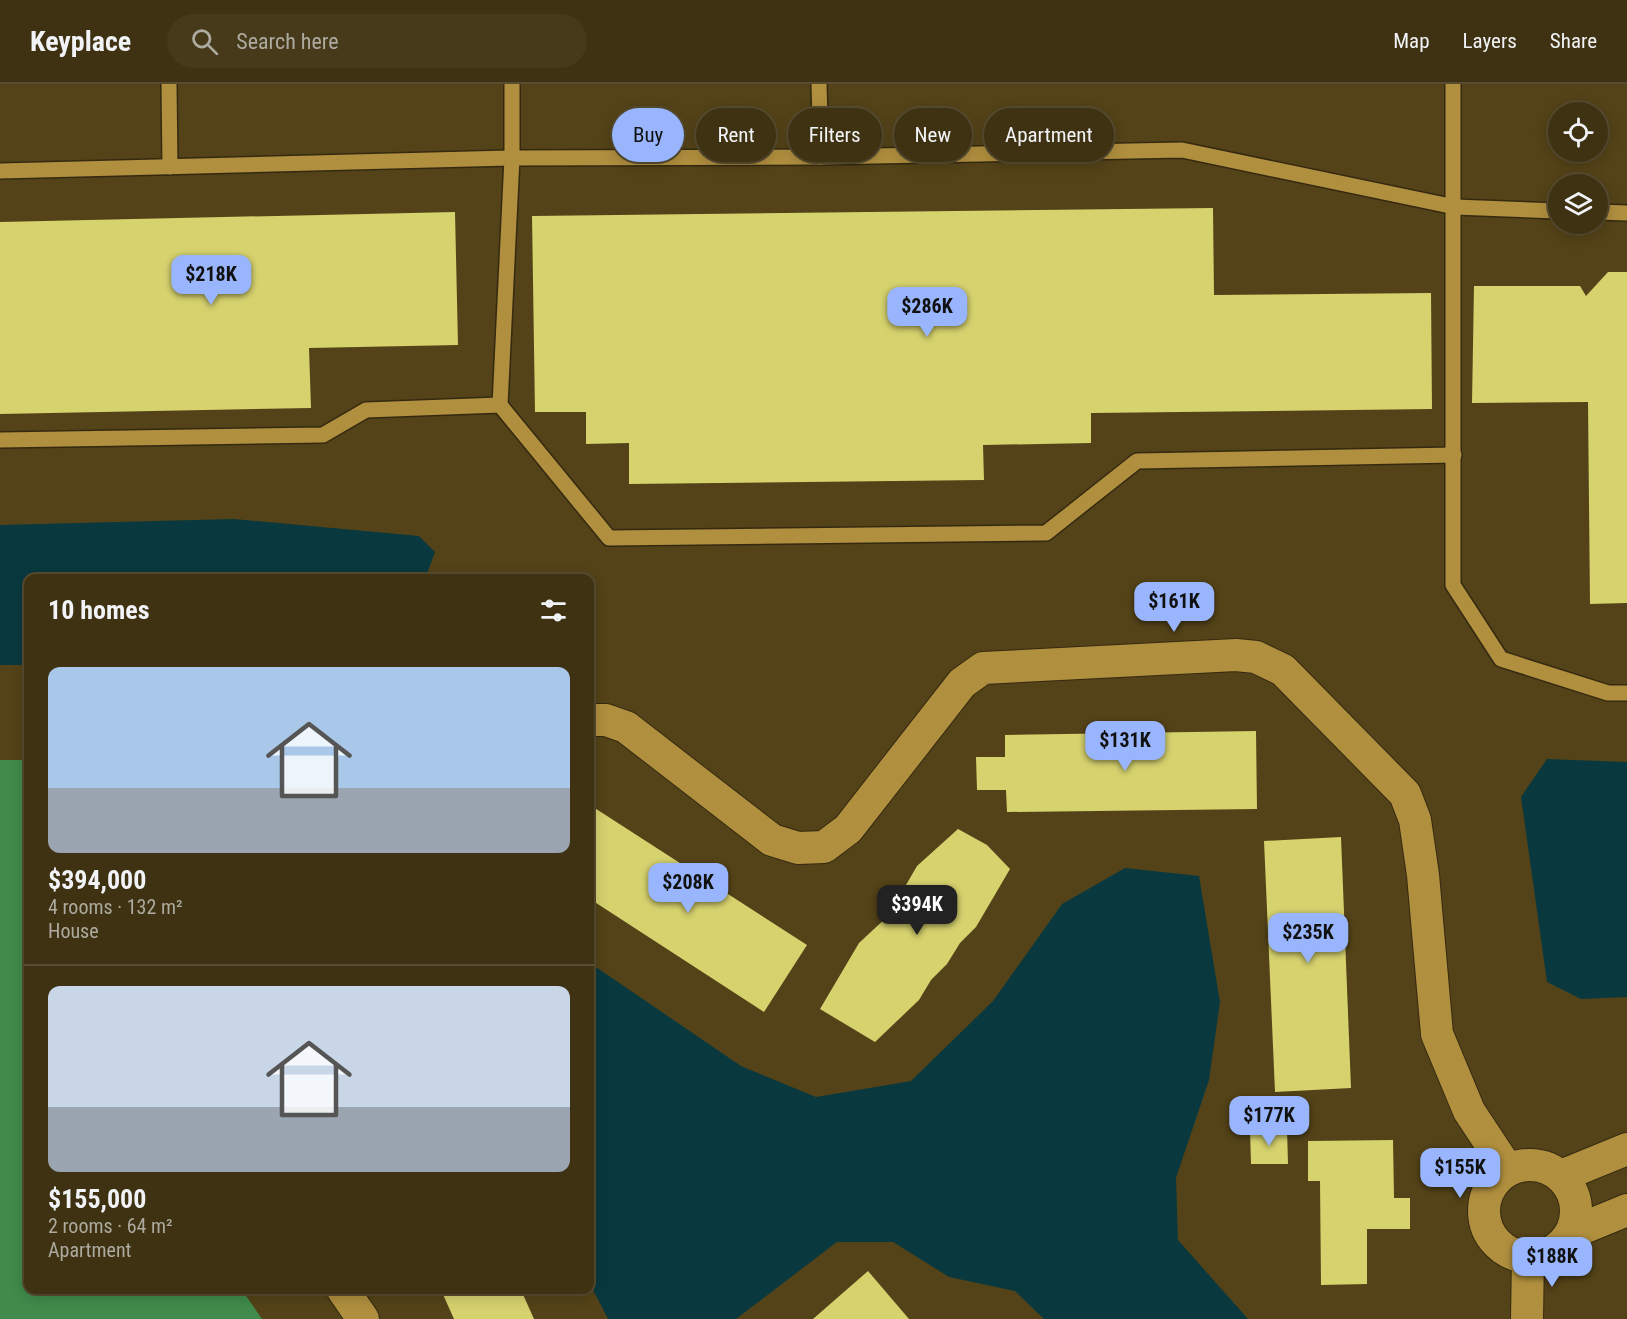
<!DOCTYPE html>
<html lang="en">
<head>
<meta charset="utf-8">
<style>
	body { margin:0; font-family:"Roboto Condensed",sans-serif; background:#463a1b; color:#f1f3f6; height:100vh; display:flex; flex-direction:column; font-size:22px; white-space:nowrap }
	* { box-sizing:border-box; margin:0 }
	p { font-size:20px; color:#adaa9f }
	.icon { flex:none; width:33px; height:33px; fill:none; stroke:currentColor; stroke-width:2; stroke-linecap:round; stroke-linejoin:round }
	.map { position:relative; flex:1; overflow:hidden }
	.details { position:absolute; left:24px; top:490px; width:570px; height:720px; display:flex; flex-direction:column; background:#3f3212; border-radius:12px; box-shadow:0 3px 15px #0003,0 0 0 2px #584d32 }
	.details>* { flex:none }
	.guide { position:absolute; left:612px; top:24px; width:570px; height:54px; display:flex; gap:12px }
	.tools { position:absolute; left:1548px; top:18px; display:grid; gap:12px }
	.tools a { display:grid; place-items:center; width:60px; height:60px; border-radius:50%; background:#3f3212; box-shadow:0 3px 15px #0003,0 0 0 2px #584d32; font-size:30px }
	.price { position:absolute; translate:-50% -51px; padding:0 14px; border-radius:12px; background:#98b5fd; color:#111; font-size:20px; line-height:39px; filter:drop-shadow(0 2px 3px #0008) }
	.price::after { content:''; position:absolute; left:50%; top:36px; width:18px; height:14px; margin-left:-9px; background:inherit; clip-path:polygon(0 0,100% 0,50% 100%) }
	.price.current { background:#222; color:#fff }
	ul { padding:0; list-style:none }
	li { display:grid; align-content:center; gap:12px; height:318px; padding:0 24px }
	li+li { border-top:2px solid #584d32 }
	li span { display:grid; place-items:center; height:186px; border-radius:12px; color:#555 }
	li>.icon { margin-inline-start:auto }
	span .icon { width:108px; height:108px; fill:#fffc; stroke-width:1 }
	li b { font-size:26px }
	h2 { display:flex; justify-content:space-between; align-items:center; height:72px; padding:0 24px; font-size:26px }
	.pill { padding:0 21px; border-radius:27px; background:#3f3212; box-shadow:0 3px 15px #0003,0 0 0 2px #584d32; font-size:21px; line-height:54px }
	.pill.current { background:#98b5fd; color:#111 }
	header { display:flex; align-items:center; gap:36px; box-sizing:border-box; height:84px; padding:0 30px; background:#3f3212; border-bottom:2px solid #584d32 }
	header strong { font-size:28px }
	nav { display:flex; gap:33px; margin-inline-start:auto; font-size:21px }
	.search { width:420px; height:54px; background:#463a1b; display:flex; align-items:center; gap:15px; box-sizing:border-box; padding:0 21px; border-radius:33px; color:#adaa9f; font-size:22px }
	.map>svg:first-child { display:block }
	.forest { fill:#408b4b }
	.water { fill:#09393f }
	.building { fill:#d6d26e }
	.lines { fill:none; stroke-linecap:round; stroke-linejoin:round }
	.lane-casing { stroke:#352a11; stroke-width:18 }
	.street-casing { stroke:#352a11; stroke-width:34 }
	.lane { stroke:#b08f3e; stroke-width:15 }
	.street { stroke:#b08f3e; stroke-width:32 }
</style>
</head>
<body>
<header>
<strong>Keyplace</strong>
<div class="search"><svg class="icon" aria-label="search" viewBox="0 0 24 24"><circle cx="10" cy="10" r="6"/><path d="M15 15l6 6"/></svg>Search here</div>
<nav><a>Map</a><a>Layers</a><a>Share</a></nav>
</header>
<div class="map">
<svg width="1627" height="1235" viewBox="0 0 1627 1235">
	<rect width="100%" height="100%" fill="#544318"/>
	<polygon class="forest" points="0,676 28,676 28,1206 242,1206 262,1235 0,1235"/>
	<g class="water">
		<polygon points="234,435 419,452 435,468 425,495 28,495 28,581 0,581 0,441"/>
		<polygon points="1547,675 1627,678 1627,913 1581,915 1547,898 1521,713"/>
		<polygon points="1125,784 1199,792 1220,918 1209,996 1176,1094 1178,1156 1248,1235 1044,1235 1015,1207 949,1193 893,1158 837,1158 736,1235 608,1235 590,1200 590,879 741,982 816,1013 911,997 993,917 1062,820"/>
	</g>
	<g class="building">
		<polygon points="1213,124 1214,211 1431,209 1432,325 1091,329 1091,359 983,361 984,396 629,400 629,359 586,360 586,328 535,328 532,132"/>
		<polygon points="455,128 458,261 309,264 311,324 0,330 0,138"/>
		<polygon points="1608,188 1627,188 1627,519 1590,520 1588,318 1472,319 1474,202 1580,202 1586,212"/>
		<polygon points="1256,647 1257,725 1007,728 1006,706 977,706 976,673 1005,673 1005,651"/>
		<polygon points="590,721 807,861 764,928 590,815"/>
		<polygon points="958,745 987,761 1010,785 976,843 960,859 947,880 931,896 919,916 875,958 820,925 859,859 888,832 917,782"/>
		<polygon points="1341,753 1351,1004 1275,1008 1264,757"/>
		<polygon points="1287,1045 1288,1080 1251,1080 1250,1046"/>
		<polygon points="1393,1056 1394,1114 1410,1114 1410,1145 1367,1145 1367,1200 1321,1201 1320,1097 1308,1097 1308,1057"/>
		<polygon points="868,1187 909,1235 813,1235"/>
		<polygon points="441,1206 521,1206 534,1235 454,1235"/>
	</g>
	<g class="lines">
		<defs>
			<g id="lane">
				<polyline points="169,0 170,83"/>
				<polyline points="819,0 821,73"/>
				<polyline points="1453,0 1453,501 1501,575 1608,609 1627,609"/>
				<polyline points="0,87 512,74 821,73 1182,66 1455,123 1558,127"/>
				<polyline points="1598,128 1627,129"/>
				<polyline points="500,321 512,74 512,0"/>
				<polyline points="0,356 323,351 366,326 500,321 609,454 1046,449 1137,377 1454,371"/>
			</g>
			<g id="street">
				<polyline points="590,636 606,636 626,643 772,756 798,764 824,763 848,745 962,599 983,584 1236,571 1256,573 1283,586 1405,710 1415,736 1423,791 1437,950 1469,1027 1508,1086"/>
				<circle cx="1530" cy="1127" r="46"/>
				<polyline points="1561,1092 1627,1065"/>
				<polyline points="1571,1149 1627,1126"/>
				<polyline points="343,1206 363,1235"/>
				<polyline points="1527,1235 1528,1173"/>
			</g>
		</defs>
		<use href="#lane" class="lane-casing"/>
		<use href="#street" class="street-casing"/>
		<use href="#lane" class="lane"/>
		<use href="#street" class="street"/>
	</g>
</svg>
<div class="tools">
<a><svg class="icon" aria-label="locate" viewBox="0 0 24 24"><circle cx="12" cy="12" r="6"/><path d="M12 2v4M12 18v4M2 12h4M18 12h4"/></svg></a>
<a><svg class="icon" aria-label="layers" viewBox="0 0 24 24"><path d="M12 4l9 5-9 5-9-5zM3 14l9 5 9-5"/></svg></a>
</div>
<b class="price" style="left:211px;top:222px">$218K</b>
<b class="price" style="left:927px;top:254px">$286K</b>
<b class="price" style="left:1174px;top:549px">$161K</b>
<b class="price" style="left:1125px;top:688px">$131K</b>
<b class="price" style="left:688px;top:830px">$208K</b>
<b class="price current" style="left:917px;top:852px">$394K</b>
<b class="price" style="left:1308px;top:880px">$235K</b>
<b class="price" style="left:1269px;top:1063px">$177K</b>
<b class="price" style="left:1460px;top:1115px">$155K</b>
<b class="price" style="left:1552px;top:1204px">$188K</b>
<div class="guide">
<a class="pill current">Buy</a>
<a class="pill">Rent</a>
<a class="pill">Filters</a>
<a class="pill">New</a>
<a class="pill">Apartment</a>
</div>
<section class="details">
<h2>10 homes<svg class="icon" aria-label="filters" viewBox="0 0 24 24"><path d="M4 7h16M4 17h16"/><circle cx="9" cy="7" r="2"/><circle cx="15" cy="17" r="2"/></svg></h2>
<ul>
<li><span style="background:linear-gradient(#a9c7e8 65%,#9aa5b1 0)"><svg class="icon" aria-label="home" viewBox="0 0 24 24"><path d="M3 11l9-7 9 7M6 9v11h12V9"/></svg></span><div><b>$394,000</b><p>4 rooms · 132 m²</p><p>House</p></div></li>
<li><span style="background:linear-gradient(#c9d6e8 65%,#9aa5b1 0)"><svg class="icon" aria-label="home" viewBox="0 0 24 24"><path d="M3 11l9-7 9 7M6 9v11h12V9"/></svg></span><div><b>$155,000</b><p>2 rooms · 64 m²</p><p>Apartment</p></div></li>
</ul>
</section>
</div>
</body>
</html>
